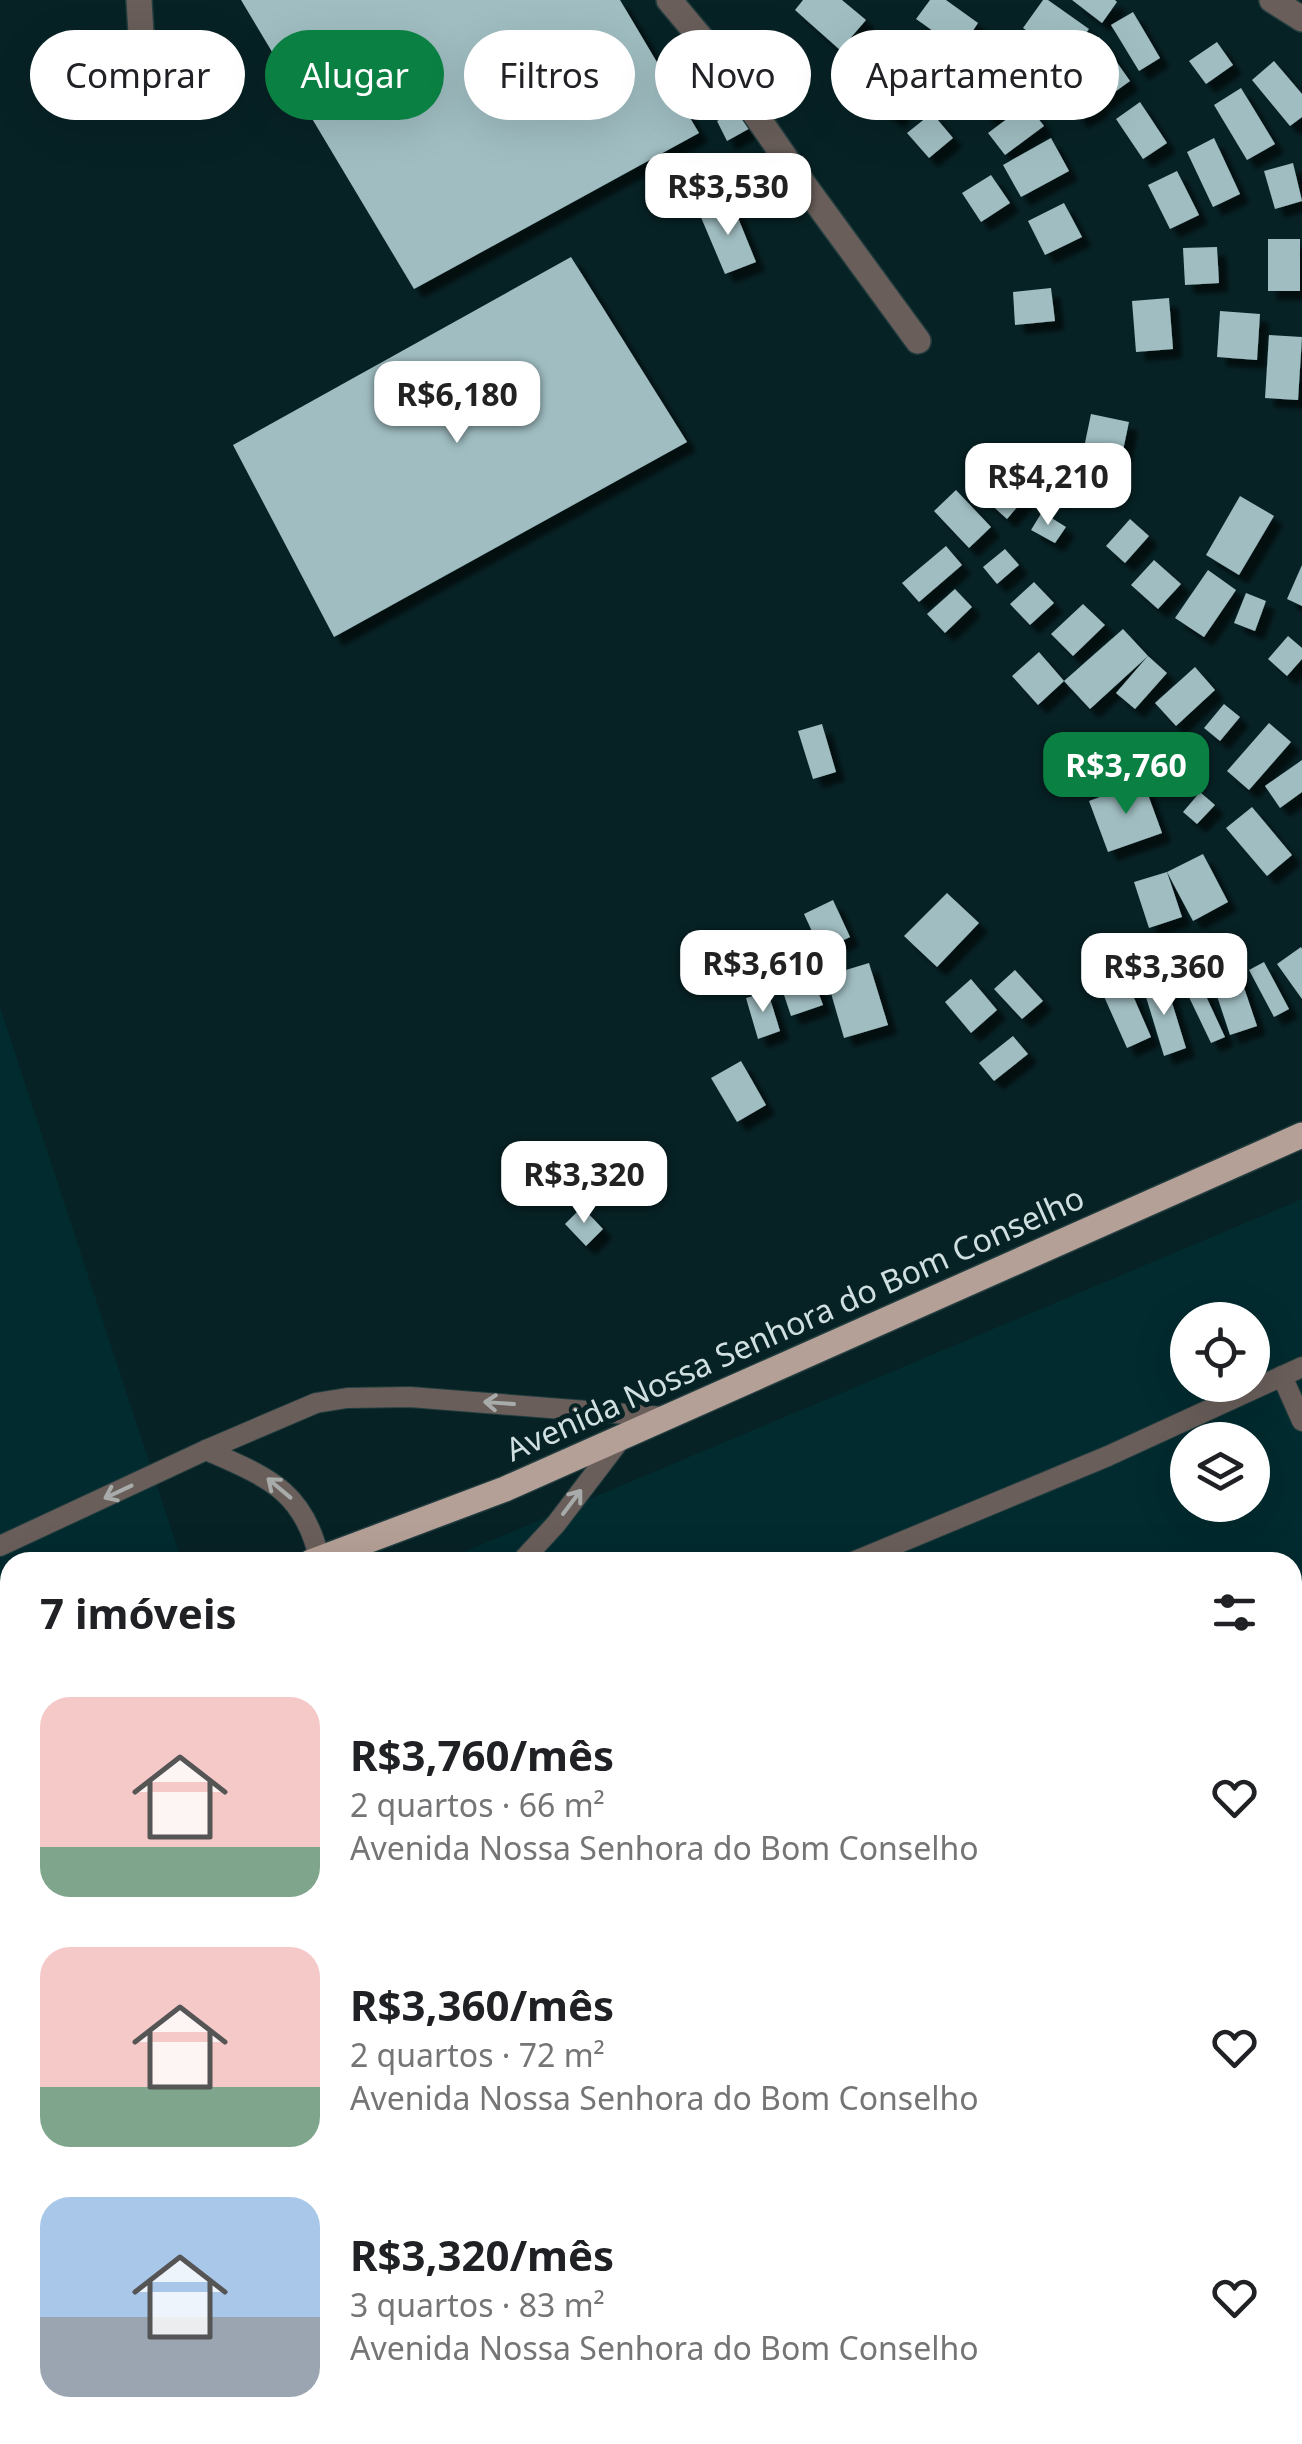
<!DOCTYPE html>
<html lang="pt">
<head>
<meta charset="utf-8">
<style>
	body { margin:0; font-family:"Noto Sans",sans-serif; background:#f2f2f2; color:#202124; height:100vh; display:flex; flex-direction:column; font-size:38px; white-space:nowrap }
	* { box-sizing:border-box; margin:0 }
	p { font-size:32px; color:#757577 }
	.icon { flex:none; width:55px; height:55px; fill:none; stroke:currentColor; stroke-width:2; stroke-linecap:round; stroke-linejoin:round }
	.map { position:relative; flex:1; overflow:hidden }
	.drawer { position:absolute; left:0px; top:1552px; width:1302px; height:892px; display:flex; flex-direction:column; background:#fff; border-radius:30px 30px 0 0; box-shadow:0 10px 40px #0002 }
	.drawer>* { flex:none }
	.guide { position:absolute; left:30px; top:30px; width:1242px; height:90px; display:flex; gap:20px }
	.tools { position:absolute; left:1170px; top:1302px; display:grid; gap:20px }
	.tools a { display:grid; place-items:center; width:100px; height:100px; border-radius:50%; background:#fff; box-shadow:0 10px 40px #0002; font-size:50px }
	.price { position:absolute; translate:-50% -85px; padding:0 22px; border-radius:20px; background:#fff; color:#222; font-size:32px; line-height:65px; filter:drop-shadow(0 2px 5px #0008) }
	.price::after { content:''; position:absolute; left:50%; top:60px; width:30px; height:22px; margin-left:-15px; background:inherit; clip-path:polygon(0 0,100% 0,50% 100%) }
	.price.active { background:#0b8043; color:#fff }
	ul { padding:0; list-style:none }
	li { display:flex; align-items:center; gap:30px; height:250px; padding:0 40px }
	li span { display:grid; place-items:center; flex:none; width:280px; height:200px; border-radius:30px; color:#555 }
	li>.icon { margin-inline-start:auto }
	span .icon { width:120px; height:120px; fill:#fffc; stroke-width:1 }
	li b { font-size:42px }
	h2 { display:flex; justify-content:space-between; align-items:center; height:120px; padding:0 40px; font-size:42px }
	.tag { padding:0 35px; border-radius:45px; background:#fff; box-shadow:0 10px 40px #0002; font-size:35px; line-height:90px }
	.tag.active { background:#0b8043; color:#fff }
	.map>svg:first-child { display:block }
	.built { fill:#022b2f; fill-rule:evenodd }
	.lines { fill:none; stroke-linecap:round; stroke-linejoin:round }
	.stream { stroke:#184c52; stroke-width:14 }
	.building { fill:#a0bec2; filter:url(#shadow) }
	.lane-casing { stroke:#233d3f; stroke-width:22 }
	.street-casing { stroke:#233d3f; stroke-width:28 }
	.primary-casing { stroke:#233d3f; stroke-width:28 }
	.lane { stroke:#695e5a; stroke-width:20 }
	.street { stroke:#695e5a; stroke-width:25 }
	.primary { stroke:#b5a097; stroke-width:25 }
	.oneway { stroke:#a7acab }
	.labels { text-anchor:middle; stroke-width:10; stroke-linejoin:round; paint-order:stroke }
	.street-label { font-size:32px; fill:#d0e0e1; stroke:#072225 }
</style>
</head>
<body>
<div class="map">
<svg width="1302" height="2444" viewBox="0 0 1302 2444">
	<defs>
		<filter id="shadow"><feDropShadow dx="9" dy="9" stdDeviation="2.5" flood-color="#0009"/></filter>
	</defs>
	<rect width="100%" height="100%" fill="#072225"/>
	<g class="built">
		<polygon points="0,1007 182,1562 10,1562 10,1691 0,1695"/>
		<path d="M1302,1199V2444H0V1748L10,1744V2435H1292V1562H440ZM1188,1320H1252V1385H1188ZM1188,1440H1252V1505H1188Z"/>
	</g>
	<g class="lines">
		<polyline class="stream" points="902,2435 909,2444"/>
	</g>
	<g class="building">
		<polygon points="241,0 620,0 699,133 414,289"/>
		<polygon points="803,0 842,0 866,20 840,50 795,10"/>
		<polygon points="930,0 946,0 978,23 960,50 916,19"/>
		<polygon points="1043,0 1048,0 1089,29 1067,59 1023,28"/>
		<polygon points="1072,0 1115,0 1117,2 1102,23"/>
		<polygon points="1133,12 1160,58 1139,71 1111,25"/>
		<polygon points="1099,37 1130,81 1098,104 1100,107 1079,119 1062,91 1082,78 1067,59"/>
		<polygon points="1217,42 1233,65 1206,84 1189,61"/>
		<polygon points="991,60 1019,95 989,119 961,84"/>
		<polygon points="1274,61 1302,94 1302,117 1290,126 1252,80"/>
		<polygon points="880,72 912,96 895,119 863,95"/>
		<polygon points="1241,88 1275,144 1247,160 1214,105"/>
		<polygon points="1140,102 1167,143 1143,159 1116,119"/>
		<polygon points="1027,104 1044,126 1005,155 988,133"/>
		<polygon points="741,108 752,127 727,141 717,121"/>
		<polygon points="932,113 953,138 929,158 907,133"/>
		<polygon points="1051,138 1069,171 1021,197 1003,165"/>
		<polygon points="1214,138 1240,194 1213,207 1187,152"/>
		<polygon points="1293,163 1302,201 1275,209 1264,171"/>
		<polygon points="1177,171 1199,215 1170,229 1148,185"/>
		<polygon points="991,175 1010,203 981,222 962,193"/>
		<polygon points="732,203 756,262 725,274 700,215"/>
		<polygon points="1064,203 1082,237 1045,255 1028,221"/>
		<rect x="1268" y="239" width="32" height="52"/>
		<polygon points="1217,247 1219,283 1185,285 1183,248"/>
		<polygon points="571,257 687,442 334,637 233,445"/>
		<polygon points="1051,288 1055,321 1015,325 1013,292"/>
		<polygon points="1169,298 1173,349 1136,352 1132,301"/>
		<polygon points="1220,311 1260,314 1257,360 1217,357"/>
		<polygon points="1269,335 1302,337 1298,400 1265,398"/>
		<polygon points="1091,414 1129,422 1119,469 1081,462"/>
		<polygon points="1005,459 1035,486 1047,466 1073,480 1061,500 1035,486 1007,519 976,491"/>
		<polygon points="956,490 991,527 969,548 934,511"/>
		<polygon points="1240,496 1274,516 1239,575 1206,555"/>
		<polygon points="1042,512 1066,527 1055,543 1031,530"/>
		<polygon points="1130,519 1149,536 1125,563 1106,546"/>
		<polygon points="946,546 962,565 919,602 902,583"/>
		<polygon points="1005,549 1019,565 997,584 983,567"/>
		<polygon points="1154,560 1181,584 1158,609 1131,585"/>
		<polygon points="1302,565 1302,606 1287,599"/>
		<polygon points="1208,570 1236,590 1204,637 1175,618"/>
		<polygon points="1034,582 1054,603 1030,625 1010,604"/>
		<polygon points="955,589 972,607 945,633 927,614"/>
		<polygon points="1246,593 1266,601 1255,631 1234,623"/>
		<polygon points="1083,604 1105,625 1073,656 1051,634"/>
		<polygon points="1123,629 1148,656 1090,709 1064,681"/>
		<polygon points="1288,636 1302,648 1302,659 1287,676 1268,659"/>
		<polygon points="1039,652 1064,681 1038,705 1012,676"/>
		<polygon points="1148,656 1167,673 1135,709 1116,693"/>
		<polygon points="1195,667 1215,690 1176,726 1155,703"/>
		<polygon points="1224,704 1240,717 1220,741 1204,728"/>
		<polygon points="1269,723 1291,742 1249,790 1227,771"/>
		<polygon points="822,724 836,772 813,779 798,731"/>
		<polygon points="1123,744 1133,764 1081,790 1070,769"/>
		<polygon points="1302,760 1302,792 1280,808 1265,786"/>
		<polygon points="1143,781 1162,833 1108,852 1089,801"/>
		<polygon points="1200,792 1215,805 1197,824 1183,812"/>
		<polygon points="1252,807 1292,855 1267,876 1226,828"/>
		<polygon points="1203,854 1228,902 1193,921 1167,872"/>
		<polygon points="1167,872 1182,917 1149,928 1134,882"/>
		<polygon points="947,893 979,923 937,967 904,936"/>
		<polygon points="833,900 850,937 821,951 804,914"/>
		<polygon points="793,934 807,962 782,974 767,946"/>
		<polygon points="1301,947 1302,949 1302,999 1277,964"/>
		<polygon points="1264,962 1289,1009 1274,1017 1249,970"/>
		<polygon points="869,963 888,1025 844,1038 826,976"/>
		<polygon points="1191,964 1225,1037 1211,1043 1176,970"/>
		<polygon points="1236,964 1257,1026 1230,1035 1209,972"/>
		<polygon points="1015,970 1043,1001 1022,1019 994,989"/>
		<polygon points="812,975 823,1005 791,1016 781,986"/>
		<polygon points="971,979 997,1010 971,1033 945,1002"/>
		<polygon points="1165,980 1186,1048 1164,1056 1143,987"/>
		<polygon points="1127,982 1151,1037 1127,1048 1102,992"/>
		<polygon points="768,992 780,1031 758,1039 746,998"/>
		<polygon points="1013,1036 1028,1054 994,1081 979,1063"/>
		<polygon points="741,1061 766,1105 737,1122 711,1078"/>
		<polygon points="582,1207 603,1229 586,1246 565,1224"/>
		<polygon points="1302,1593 1302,1610 1292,1614 1292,1596"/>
		<polygon points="1302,1615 1302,1760 1292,1764 1292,1619"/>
		<polygon points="1302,1910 1302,2292 1292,2269 1292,1914"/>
	</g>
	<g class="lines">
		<defs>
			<g id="lane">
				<polyline points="1282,1376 1302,1421"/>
				<path d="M206,1450C267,1477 305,1490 320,1562"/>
				<polyline points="0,1546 206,1450 316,1403 347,1398 410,1397 664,1417"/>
				<polyline points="521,1562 556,1524 620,1440"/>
				<polyline points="853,1562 1108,1456 1302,1367"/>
				<polyline points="1292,1810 1302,1806"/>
				<polyline points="0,1811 10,1807"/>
				<polyline points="0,1953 10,1968"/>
				<polyline points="1292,2364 1302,2387"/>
			</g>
			<g id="street">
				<polyline points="139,0 145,100"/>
				<polyline points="669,0 711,50 804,185 918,341"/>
				<polyline points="1272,0 1302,19"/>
			</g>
			<g id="primary">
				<polyline points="311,1562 505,1489 1302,1135"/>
				<polyline points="0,1695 10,1691"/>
			</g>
		</defs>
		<use href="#lane" class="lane-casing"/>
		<use href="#street" class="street-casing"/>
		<use href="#primary" class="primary-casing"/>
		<use href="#lane" class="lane"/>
		<use href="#street" class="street"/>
		<use href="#primary" class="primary"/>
	</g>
	<defs><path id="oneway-shaft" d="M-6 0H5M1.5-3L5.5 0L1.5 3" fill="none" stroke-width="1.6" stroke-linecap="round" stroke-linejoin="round" transform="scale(2.5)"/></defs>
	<g class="oneway">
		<use href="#oneway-shaft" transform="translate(499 1403) rotate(-176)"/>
		<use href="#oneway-shaft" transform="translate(279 1488) rotate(-140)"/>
		<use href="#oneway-shaft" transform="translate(118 1492) rotate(155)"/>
		<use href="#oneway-shaft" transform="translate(572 1502) rotate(-53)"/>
	</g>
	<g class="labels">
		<g class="street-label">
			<text transform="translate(795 1324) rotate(-24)" y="11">Avenida Nossa Senhora do Bom Conselho</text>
		</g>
	</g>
</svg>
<div class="tools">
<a><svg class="icon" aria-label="locate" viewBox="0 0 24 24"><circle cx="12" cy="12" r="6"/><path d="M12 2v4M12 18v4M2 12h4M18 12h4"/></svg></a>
<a><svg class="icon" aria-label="layers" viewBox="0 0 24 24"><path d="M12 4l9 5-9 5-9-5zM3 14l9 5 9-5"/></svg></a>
</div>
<b class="price" style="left:728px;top:238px">R$3,530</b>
<b class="price" style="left:457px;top:446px">R$6,180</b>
<b class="price" style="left:1048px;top:528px">R$4,210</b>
<b class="price active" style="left:1126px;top:817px">R$3,760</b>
<b class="price" style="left:763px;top:1015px">R$3,610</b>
<b class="price" style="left:1164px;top:1018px">R$3,360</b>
<b class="price" style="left:584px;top:1226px">R$3,320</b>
<div class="guide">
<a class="tag">Comprar</a>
<a class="tag active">Alugar</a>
<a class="tag">Filtros</a>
<a class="tag">Novo</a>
<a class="tag">Apartamento</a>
</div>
<section class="drawer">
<h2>7 imóveis<svg class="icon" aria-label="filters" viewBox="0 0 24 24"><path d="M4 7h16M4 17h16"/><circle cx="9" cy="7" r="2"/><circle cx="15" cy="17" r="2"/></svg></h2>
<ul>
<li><span style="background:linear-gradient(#f6c9c9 75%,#7fa58c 0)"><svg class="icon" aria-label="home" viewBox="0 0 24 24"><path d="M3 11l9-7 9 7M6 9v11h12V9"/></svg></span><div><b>R$3,760/mês</b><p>2 quartos · 66 m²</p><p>Avenida Nossa Senhora do Bom Conselho</p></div><svg class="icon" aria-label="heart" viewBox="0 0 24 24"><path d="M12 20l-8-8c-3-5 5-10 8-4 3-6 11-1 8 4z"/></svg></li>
<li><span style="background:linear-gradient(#f6c9c9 70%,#7fa58c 0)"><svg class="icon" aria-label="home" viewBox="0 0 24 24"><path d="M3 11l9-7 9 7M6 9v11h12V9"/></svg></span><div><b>R$3,360/mês</b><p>2 quartos · 72 m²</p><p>Avenida Nossa Senhora do Bom Conselho</p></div><svg class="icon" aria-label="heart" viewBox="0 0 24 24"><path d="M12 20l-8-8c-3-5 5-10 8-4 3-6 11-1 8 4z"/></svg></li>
<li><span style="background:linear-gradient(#a9c7e8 60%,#9aa5b1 0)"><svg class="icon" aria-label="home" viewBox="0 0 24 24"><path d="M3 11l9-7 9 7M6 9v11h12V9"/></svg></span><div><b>R$3,320/mês</b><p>3 quartos · 83 m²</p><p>Avenida Nossa Senhora do Bom Conselho</p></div><svg class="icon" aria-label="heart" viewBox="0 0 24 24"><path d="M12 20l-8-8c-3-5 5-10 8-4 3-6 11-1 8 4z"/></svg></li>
</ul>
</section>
</div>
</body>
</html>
